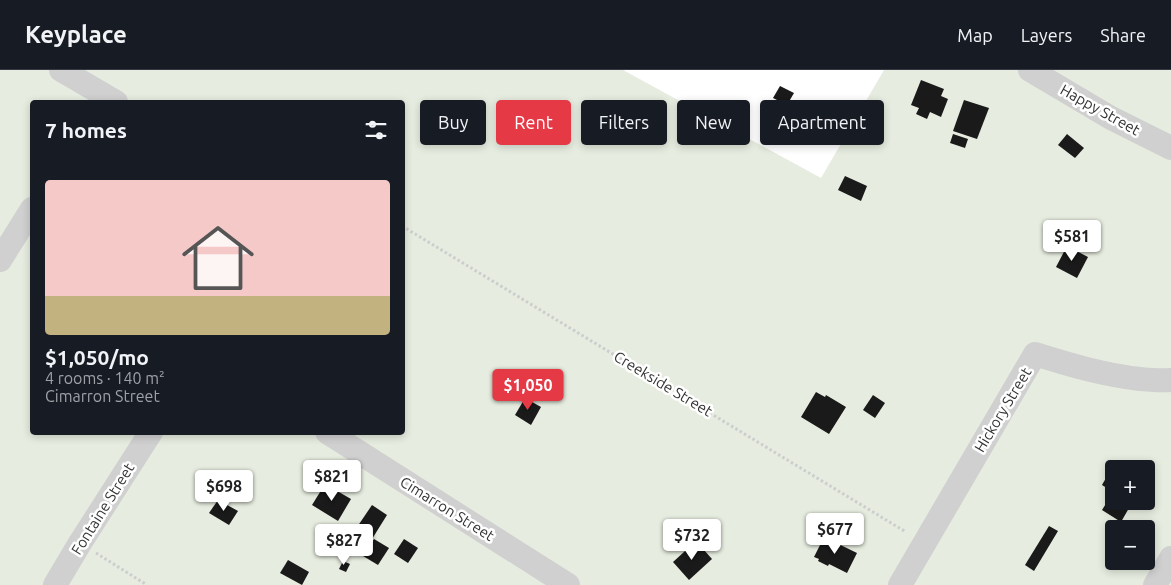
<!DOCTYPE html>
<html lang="en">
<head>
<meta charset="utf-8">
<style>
	body { margin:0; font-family:Ubuntu,sans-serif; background:#20242c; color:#f1f3f6; height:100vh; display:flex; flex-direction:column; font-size:19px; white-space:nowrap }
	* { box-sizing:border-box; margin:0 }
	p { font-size:16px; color:#9ea1a6 }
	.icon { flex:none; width:28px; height:28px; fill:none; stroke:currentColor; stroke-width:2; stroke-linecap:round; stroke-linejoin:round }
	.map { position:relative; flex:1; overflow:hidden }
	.side { position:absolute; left:30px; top:30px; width:375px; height:335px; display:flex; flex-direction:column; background:#171b24; border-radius:5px; box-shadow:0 2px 8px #0003 }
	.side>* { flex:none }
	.hud { position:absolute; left:420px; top:30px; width:475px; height:45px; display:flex; gap:10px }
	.tools { position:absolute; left:1105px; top:390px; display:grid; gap:10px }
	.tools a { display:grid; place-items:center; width:50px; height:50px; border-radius:5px; background:#171b24; box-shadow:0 2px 8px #0003; font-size:25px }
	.price { position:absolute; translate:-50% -42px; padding:0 11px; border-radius:5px; background:#fff; color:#222; font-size:16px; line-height:32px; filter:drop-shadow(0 1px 2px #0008) }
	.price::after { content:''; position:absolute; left:50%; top:30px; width:15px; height:11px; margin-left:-8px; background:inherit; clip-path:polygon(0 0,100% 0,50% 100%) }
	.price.current { background:#e63946; color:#fff }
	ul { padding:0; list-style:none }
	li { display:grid; align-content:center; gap:10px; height:265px; padding:0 15px }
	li+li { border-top:1px solid #363941 }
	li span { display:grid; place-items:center; height:155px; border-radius:5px; color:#555 }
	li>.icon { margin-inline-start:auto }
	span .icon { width:90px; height:90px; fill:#fffc; stroke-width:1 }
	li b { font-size:21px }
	h2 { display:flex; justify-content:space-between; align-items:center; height:60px; padding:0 15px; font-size:21px }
	.pill { padding:0 18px; border-radius:5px; background:#171b24; box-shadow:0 2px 8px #0003; font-size:18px; line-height:45px }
	.pill.current { background:#e63946; color:#fff }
	header { display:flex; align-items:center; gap:30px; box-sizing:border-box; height:70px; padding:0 25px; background:#171b24; border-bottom:1px solid #363941 }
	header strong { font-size:24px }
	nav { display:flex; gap:28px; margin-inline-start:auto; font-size:18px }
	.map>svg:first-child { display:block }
	.green { fill:#e6ecdf; fill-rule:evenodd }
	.building { fill:#1a1a1a }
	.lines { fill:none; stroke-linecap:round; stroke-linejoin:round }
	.path { stroke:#cdcdcd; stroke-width:3; stroke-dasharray:2.5 2.5; stroke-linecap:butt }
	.minor { stroke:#d0d0d0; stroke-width:24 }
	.labels { text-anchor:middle; stroke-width:5; stroke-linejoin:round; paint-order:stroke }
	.street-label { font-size:15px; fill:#333; stroke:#fff }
</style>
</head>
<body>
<header>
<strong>Keyplace</strong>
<nav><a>Map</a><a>Layers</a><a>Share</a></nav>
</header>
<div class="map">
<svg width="1171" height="515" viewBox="0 0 1171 515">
	<rect width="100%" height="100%" fill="#fff"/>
	<path class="green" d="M0,0H623L821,108L884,0H1171V515H0ZM32,32H402V362H32ZM1114,399H1146V431H1114ZM1114,459H1146V491H1114Z"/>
	<g class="building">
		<polygon points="921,10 944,19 941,26 948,29 941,47 930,42 927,49 916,44 919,38 911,35"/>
		<polygon points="780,16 794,23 787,35 773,28"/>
		<polygon points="964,30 989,38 977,69 953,61"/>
		<polygon points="953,64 968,69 965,78 950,73"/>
		<polygon points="1067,64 1084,78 1075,88 1058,75"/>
		<polygon points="845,106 867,116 861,131 838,120"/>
		<polygon points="1067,176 1088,187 1077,208 1056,197"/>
		<polygon points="816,322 825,327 826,325 846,337 829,364 801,347"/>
		<polygon points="873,325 885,333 875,348 863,340"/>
		<polygon points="525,328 541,337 531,355 515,345"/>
		<polygon points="1106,408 1114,412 1110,420 1102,415"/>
		<polygon points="325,414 351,429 338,451 312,435"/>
		<polygon points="1114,421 1114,431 1133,431 1121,452 1102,440"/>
		<polygon points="218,430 238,441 229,455 209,443"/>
		<polygon points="372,435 387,445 367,477 351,466"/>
		<polygon points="1049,456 1058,461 1034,501 1025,495"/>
		<polygon points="824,467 857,483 847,503 829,494 828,496 818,491 819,489 814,487"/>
		<polygon points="374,469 389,478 378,495 363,486"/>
		<polygon points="404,469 418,478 408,493 394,484"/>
		<polygon points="696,471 712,489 689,510 673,492"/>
		<polygon points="288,490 309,502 302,515 280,503"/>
		<polygon points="343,491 350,494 346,502 339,499"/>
	</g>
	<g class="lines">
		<g class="path">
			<polyline points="402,156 906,462"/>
			<polyline points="96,483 147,515"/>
		</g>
		<g class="minor">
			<polyline points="61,0 116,32"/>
			<polyline points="1030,0 1111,48 1171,78"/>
			<polyline points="0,190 32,139"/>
			<polyline points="327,362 568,515"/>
			<polyline points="55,515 80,473 151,362"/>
			<path d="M900,515L1035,284C1070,295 1104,305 1140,309C1151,310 1161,311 1171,310"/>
			<polyline points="1155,515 1171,488"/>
		</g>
	</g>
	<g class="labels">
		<g class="street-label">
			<text transform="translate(1100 40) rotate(29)" y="5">Happy Street</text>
			<text transform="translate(663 314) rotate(31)" y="5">Creekside Street</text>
			<text transform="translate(1003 340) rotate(-59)" y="5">Hickory Street</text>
			<text transform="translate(103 439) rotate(-58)" y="5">Fontaine Street</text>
			<text transform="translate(447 439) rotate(32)" y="5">Cimarron Street</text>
		</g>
	</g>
</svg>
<div class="tools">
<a>+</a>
<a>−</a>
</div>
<b class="price" style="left:1072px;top:192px">$581</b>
<b class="price current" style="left:528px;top:341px">$1,050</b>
<b class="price" style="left:332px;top:432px">$821</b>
<b class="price" style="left:224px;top:442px">$698</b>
<b class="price" style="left:835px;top:485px">$677</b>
<b class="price" style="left:692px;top:491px">$732</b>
<b class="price" style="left:344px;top:496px">$827</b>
<div class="hud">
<a class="pill">Buy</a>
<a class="pill current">Rent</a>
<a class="pill">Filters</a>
<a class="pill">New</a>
<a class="pill">Apartment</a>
</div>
<section class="side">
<h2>7 homes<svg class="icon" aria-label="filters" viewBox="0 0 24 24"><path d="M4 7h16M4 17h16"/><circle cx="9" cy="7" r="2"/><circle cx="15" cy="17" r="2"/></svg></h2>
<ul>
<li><span style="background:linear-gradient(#f6c9c9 75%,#c2b280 0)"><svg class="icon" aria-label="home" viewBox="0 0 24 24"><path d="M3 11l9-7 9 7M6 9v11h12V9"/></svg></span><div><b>$1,050/mo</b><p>4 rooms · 140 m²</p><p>Cimarron Street</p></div></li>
</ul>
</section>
</div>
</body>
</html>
